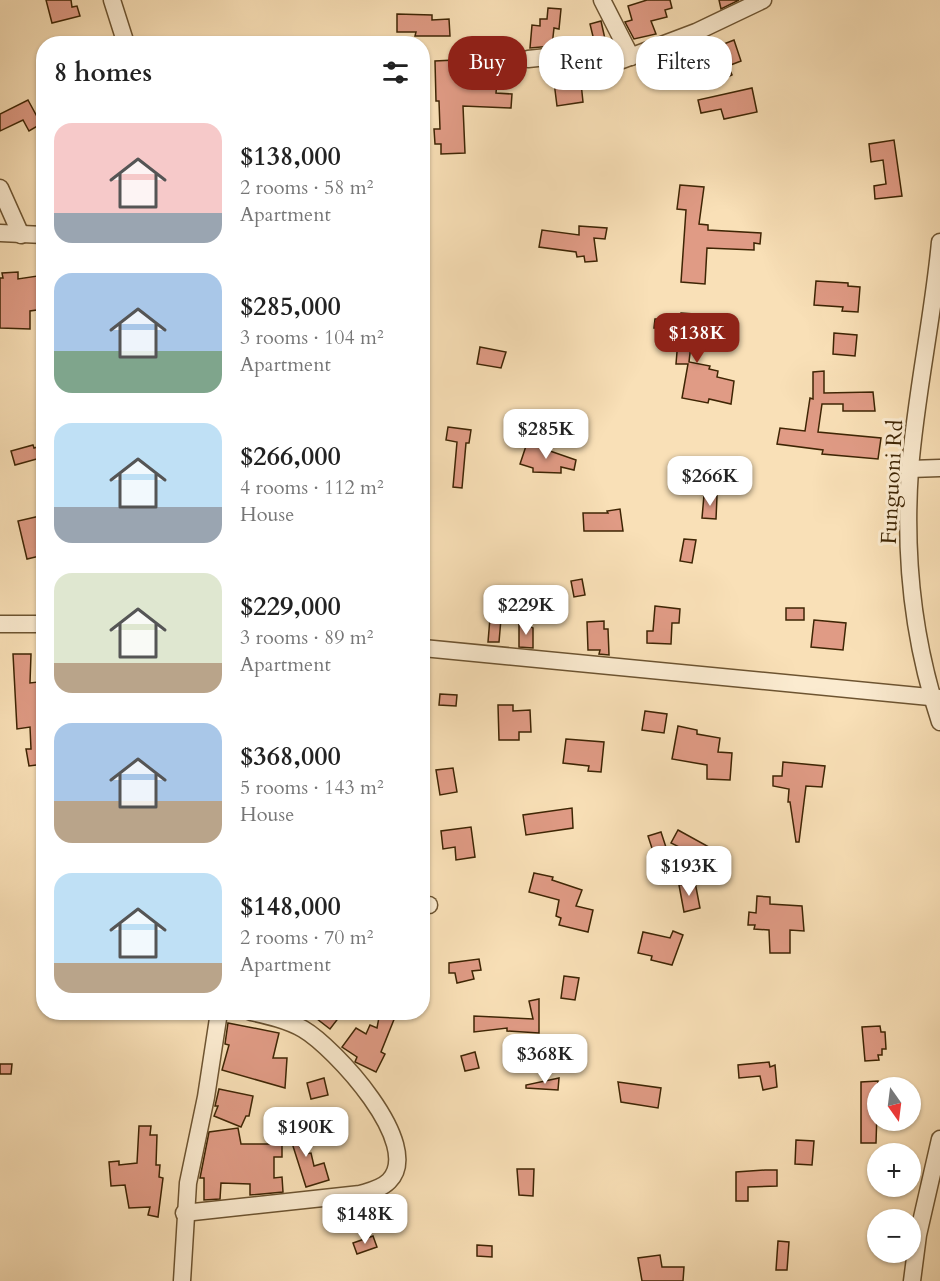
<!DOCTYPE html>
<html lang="en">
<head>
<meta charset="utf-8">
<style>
	body { margin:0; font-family:Cardo,serif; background:#f6f6f6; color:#222; height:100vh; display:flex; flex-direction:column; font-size:22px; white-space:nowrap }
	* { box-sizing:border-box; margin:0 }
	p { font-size:20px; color:#767676 }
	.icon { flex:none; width:33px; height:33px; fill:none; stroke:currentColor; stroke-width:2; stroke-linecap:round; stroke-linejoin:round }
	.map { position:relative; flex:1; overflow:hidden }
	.drawer { position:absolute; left:36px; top:36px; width:394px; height:984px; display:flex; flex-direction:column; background:#fff; border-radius:24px; box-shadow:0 2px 4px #0004 }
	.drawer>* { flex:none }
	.guide { position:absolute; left:448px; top:36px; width:400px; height:54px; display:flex; gap:12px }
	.needle { width:39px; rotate:166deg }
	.buttons { position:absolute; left:867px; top:1077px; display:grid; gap:12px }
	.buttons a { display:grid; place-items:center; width:54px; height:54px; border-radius:50%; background:#fff; box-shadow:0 2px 4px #0004; font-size:30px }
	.price { position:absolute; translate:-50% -51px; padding:0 14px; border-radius:12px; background:#fff; color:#222; font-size:20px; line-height:39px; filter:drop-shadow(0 2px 3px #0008) }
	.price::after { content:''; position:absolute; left:50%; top:36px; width:18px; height:14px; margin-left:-9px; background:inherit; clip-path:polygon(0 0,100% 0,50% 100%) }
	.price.selected { background:#8f2418; color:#fff }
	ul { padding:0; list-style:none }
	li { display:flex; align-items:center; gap:18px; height:150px; padding:0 18px }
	li span { display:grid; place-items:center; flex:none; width:168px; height:120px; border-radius:18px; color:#555 }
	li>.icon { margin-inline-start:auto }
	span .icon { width:72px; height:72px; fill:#fffc; stroke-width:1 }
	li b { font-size:26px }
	h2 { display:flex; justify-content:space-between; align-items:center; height:72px; padding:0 18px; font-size:26px }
	.pill { padding:0 21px; border-radius:24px; background:#fff; box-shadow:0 2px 4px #0004; font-size:21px; line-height:54px }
	.pill.selected { background:#8f2418; color:#fff }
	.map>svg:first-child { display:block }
	.building { fill:#e09b85; stroke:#3e2504; stroke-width:1.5 }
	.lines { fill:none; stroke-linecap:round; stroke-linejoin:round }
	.minor-casing { stroke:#6d5431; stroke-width:19 }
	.minor { stroke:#fbebd0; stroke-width:16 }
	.labels { text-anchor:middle; stroke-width:6; stroke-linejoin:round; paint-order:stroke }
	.street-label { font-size:22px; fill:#3e2504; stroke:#fbebd0 }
</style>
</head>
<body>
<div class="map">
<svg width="940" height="1281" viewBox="0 0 940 1281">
	<rect width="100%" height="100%" fill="#f9e0b7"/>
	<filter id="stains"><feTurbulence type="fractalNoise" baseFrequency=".00333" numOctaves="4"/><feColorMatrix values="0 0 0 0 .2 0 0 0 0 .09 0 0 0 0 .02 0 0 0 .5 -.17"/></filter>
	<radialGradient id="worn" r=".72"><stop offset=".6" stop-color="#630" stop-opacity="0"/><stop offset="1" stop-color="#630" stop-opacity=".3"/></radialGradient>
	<g class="building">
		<polygon points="46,0 71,0 72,7 77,6 80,16 52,23"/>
		<polygon points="647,0 670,0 672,8 665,10 667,17 651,21 656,34 634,39 625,22 632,20 628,6"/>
		<polygon points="719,0 739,0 721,9"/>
		<polygon points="548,8 561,9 559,29 554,28 552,46 530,48 532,25 540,26 540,19 547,19"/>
		<polygon points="397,14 432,15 432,20 449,19 450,36 415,36 416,32 397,32"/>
		<polygon points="601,21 607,48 601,49 596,49 590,24"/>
		<polygon points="734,40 741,61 728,66 732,75 719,81 706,51"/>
		<polygon points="475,59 499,61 496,93 512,94 511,108 463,106 465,153 441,154 441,144 435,144 434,129 440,129 439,101 436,101 435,61"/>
		<polygon points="567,80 568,85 581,83 583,102 557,106 554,82"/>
		<polygon points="752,88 757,112 724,119 721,109 701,113 698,100"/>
		<polygon points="28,100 41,124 29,131 23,120 0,131 0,114"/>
		<polygon points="894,140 902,196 875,199 874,186 886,184 883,160 871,162 869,144"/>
		<polygon points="680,185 704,187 699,224 708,225 708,230 761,233 760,244 754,243 754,250 707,248 705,284 681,282 686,210 677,209"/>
		<polygon points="579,226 607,228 605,239 594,238 597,261 585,262 584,256 577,257 576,252 539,247 542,230 579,235"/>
		<polygon points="18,272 18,279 44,275 44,309 30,311 30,329 0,328 0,278 3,278 2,273"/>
		<polygon points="816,281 848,283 848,286 860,287 858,312 842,311 843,307 814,305"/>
		<polygon points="681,313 694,314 694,319 705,319 705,328 693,328 689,362 710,366 709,369 718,371 717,377 734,381 731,404 709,399 708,403 682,398 688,364 676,364 679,328 654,328 655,319 680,319"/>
		<polygon points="834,333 857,335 855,356 833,354"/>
		<polygon points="480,347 506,352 501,368 477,364"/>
		<polygon points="824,371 824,393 873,392 875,411 843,411 843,404 822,404 818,432 881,438 878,459 822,454 823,450 777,444 780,428 805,431 810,398 813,399 813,372"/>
		<polygon points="448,427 471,430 469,443 466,443 462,488 453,487 457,442 446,440"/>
		<polygon points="527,443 576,460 574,470 561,467 561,473 533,472 533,468 520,464"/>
		<polygon points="33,445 34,448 44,445 44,457 15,465 11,451"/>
		<polygon points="704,495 717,496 716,519 702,518"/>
		<polygon points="620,509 623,531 584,531 583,513 608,513 607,511"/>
		<polygon points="40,516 44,555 27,559 18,521"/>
		<polygon points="684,539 696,540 692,563 680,561"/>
		<polygon points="582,579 585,595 574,597 571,581"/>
		<polygon points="655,606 680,609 679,623 672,623 671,644 647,643 647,631 653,631"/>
		<rect x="786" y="608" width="18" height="12"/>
		<polygon points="490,618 501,619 499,642 488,642"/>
		<polygon points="814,620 846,623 843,650 811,647"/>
		<polygon points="519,621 533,628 533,648 519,647"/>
		<polygon points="604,621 604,629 608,629 609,655 599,654 600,650 588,650 587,622"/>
		<polygon points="13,654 31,654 30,683 38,682 38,687 44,687 44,735 41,735 44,764 29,766 26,749 31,749 30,727 17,729"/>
		<polygon points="440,694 457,695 456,706 439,705"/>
		<polygon points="498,705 513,705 513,711 530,710 531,732 519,732 519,740 499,740"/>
		<polygon points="645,711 667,714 664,733 642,730"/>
		<polygon points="678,726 697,730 697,734 720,738 718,752 732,753 730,780 707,779 707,765 672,759"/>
		<polygon points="566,739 604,742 601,772 588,771 589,766 563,763"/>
		<polygon points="783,762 825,766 822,787 806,786 799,842 796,842 790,802 788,802 789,789 773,786 773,776 782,776"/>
		<polygon points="453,768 457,792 440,795 436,770"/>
		<polygon points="572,808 573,828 526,835 523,815"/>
		<polygon points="471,827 475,857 456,860 455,847 443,849 441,831"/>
		<polygon points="678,830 709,847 703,859 671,843"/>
		<polygon points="661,832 676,878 663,882 648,836"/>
		<polygon points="534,873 553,877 552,880 582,890 576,906 593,910 588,932 559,925 561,918 556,916 559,900 529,892"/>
		<polygon points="695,882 700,908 684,912 679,885"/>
		<polygon points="757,896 770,897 770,904 802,906 804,931 790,930 790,953 770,953 769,930 754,929 755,925 748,925 749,912 756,913"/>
		<polygon points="673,931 683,935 672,965 651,960 652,956 638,953 643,932 670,938"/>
		<polygon points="479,959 481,970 472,971 474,979 457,983 455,973 449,973 449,963"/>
		<polygon points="564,976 579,978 575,1000 561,998"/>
		<polygon points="539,999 539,1033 507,1031 507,1028 474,1032 474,1016 533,1019 529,1001"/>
		<polygon points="308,1012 343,1012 330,1029"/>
		<polygon points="380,1012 397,1012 381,1052 385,1054 376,1072 355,1062 357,1057 342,1047 356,1028 366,1034 370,1025 377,1028"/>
		<polygon points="228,1023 279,1033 273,1058 287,1058 285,1088 222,1070 229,1045 225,1044"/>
		<polygon points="880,1026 881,1032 885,1032 886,1049 882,1049 882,1055 878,1055 879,1060 865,1061 862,1027"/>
		<polygon points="475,1052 479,1068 465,1071 461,1056"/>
		<polygon points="769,1062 770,1067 775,1065 777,1087 763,1090 760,1076 739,1078 738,1065"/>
		<polygon points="0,1064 12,1064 11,1074 0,1074"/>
		<polygon points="324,1078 328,1095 311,1099 307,1083"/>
		<polygon points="559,1078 558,1090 526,1088 526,1085"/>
		<polygon points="878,1081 876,1143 861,1143 861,1082"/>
		<polygon points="618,1082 661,1088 658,1108 621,1102"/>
		<polygon points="219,1089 253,1096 249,1116 246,1116 241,1127 214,1116 218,1106 215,1106"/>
		<polygon points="277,1121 282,1122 282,1157 274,1157 274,1178 282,1177 283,1192 250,1195 250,1184 221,1183 220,1199 204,1200 204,1178 200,1178 209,1132 238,1128 241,1144 273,1144"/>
		<polygon points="285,1121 304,1124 300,1147 305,1147 305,1154 311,1153 314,1166 324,1163 329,1180 306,1187"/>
		<polygon points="139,1126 151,1126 150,1135 157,1135 156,1165 160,1165 159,1177 163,1178 158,1217 148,1215 150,1207 129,1208 125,1185 111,1186 109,1162 119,1161 119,1165 137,1163"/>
		<polygon points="796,1140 814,1141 812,1165 795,1164"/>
		<polygon points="517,1169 534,1169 533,1196 519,1195"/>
		<polygon points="765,1170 777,1170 777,1186 748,1187 748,1201 736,1201 736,1172"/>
		<polygon points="373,1236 377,1247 357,1254 353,1243"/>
		<polygon points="778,1241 789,1242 787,1270 776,1270"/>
		<polygon points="477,1245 492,1246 492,1257 477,1256"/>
		<polygon points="660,1255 662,1267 684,1267 683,1281 642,1281 638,1258"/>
	</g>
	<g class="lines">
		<defs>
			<g id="minor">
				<polyline points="112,0 126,44"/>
				<polyline points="602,0 631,57"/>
				<polyline points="528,59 566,55 608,61 622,60 696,32 763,0"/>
				<polyline points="0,188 21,235"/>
				<polyline points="0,233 44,235"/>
				<path d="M940,242C933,318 916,393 910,469C904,554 913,641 940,722"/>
				<polyline points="910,469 940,468"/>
				<polyline points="0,624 44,624"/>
				<polyline points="423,648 940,698"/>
				<polyline points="423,905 429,905"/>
				<path d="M184,1213L360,1194C370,1191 381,1189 389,1181C425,1145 334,1047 303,1029C287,1020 269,1016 251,1012"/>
				<polyline points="182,1281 188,1183 206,1097 219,1012"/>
				<polyline points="912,1281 918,1235 940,1139"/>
			</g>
		</defs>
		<use href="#minor" class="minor-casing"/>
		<use href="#minor" class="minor"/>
	</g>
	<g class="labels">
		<g class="street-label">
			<text transform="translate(891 482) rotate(-87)" y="8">Funguoni Rd</text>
		</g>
	</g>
	<rect width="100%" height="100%" filter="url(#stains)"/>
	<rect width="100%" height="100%" fill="url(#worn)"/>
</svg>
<div class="buttons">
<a><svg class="needle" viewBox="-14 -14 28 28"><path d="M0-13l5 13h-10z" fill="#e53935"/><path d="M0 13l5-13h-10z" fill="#767676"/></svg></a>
<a>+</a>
<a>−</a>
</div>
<b class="price selected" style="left:697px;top:364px">$138K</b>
<b class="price" style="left:546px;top:460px">$285K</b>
<b class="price" style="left:710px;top:507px">$266K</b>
<b class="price" style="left:526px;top:636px">$229K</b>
<b class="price" style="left:689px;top:897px">$193K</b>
<b class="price" style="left:545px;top:1085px">$368K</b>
<b class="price" style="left:306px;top:1158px">$190K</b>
<b class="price" style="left:365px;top:1245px">$148K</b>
<div class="guide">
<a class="pill selected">Buy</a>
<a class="pill">Rent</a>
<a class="pill">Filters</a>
</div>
<section class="drawer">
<h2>8 homes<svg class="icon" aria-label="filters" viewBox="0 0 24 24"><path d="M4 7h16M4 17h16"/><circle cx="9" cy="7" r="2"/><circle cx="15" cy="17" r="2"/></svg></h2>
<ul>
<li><span style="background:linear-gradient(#f6c9c9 75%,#9aa5b1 0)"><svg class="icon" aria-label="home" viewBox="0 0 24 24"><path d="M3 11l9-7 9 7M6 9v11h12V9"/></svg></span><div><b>$138,000</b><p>2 rooms · 58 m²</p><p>Apartment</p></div></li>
<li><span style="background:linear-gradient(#a9c7e8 65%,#7fa58c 0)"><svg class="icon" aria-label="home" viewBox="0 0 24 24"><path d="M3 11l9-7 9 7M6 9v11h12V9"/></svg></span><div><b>$285,000</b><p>3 rooms · 104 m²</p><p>Apartment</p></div></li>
<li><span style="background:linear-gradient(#bfe0f5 70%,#9aa5b1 0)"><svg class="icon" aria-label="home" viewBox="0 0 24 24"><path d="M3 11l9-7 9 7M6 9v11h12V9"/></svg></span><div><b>$266,000</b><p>4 rooms · 112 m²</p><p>House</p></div></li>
<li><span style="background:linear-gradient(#dfe7d0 75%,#b9a48a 0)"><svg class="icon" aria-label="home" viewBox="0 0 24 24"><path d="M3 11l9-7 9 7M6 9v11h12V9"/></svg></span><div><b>$229,000</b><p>3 rooms · 89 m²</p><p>Apartment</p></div></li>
<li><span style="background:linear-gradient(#a9c7e8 65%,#b9a48a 0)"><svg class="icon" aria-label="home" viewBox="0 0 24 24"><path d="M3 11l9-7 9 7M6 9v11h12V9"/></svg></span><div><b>$368,000</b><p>5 rooms · 143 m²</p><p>House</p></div></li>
<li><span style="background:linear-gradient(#bfe0f5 75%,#b9a48a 0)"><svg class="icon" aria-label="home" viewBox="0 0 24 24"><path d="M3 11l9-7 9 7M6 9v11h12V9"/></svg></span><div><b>$148,000</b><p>2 rooms · 70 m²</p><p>Apartment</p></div></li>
</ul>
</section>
</div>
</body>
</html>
